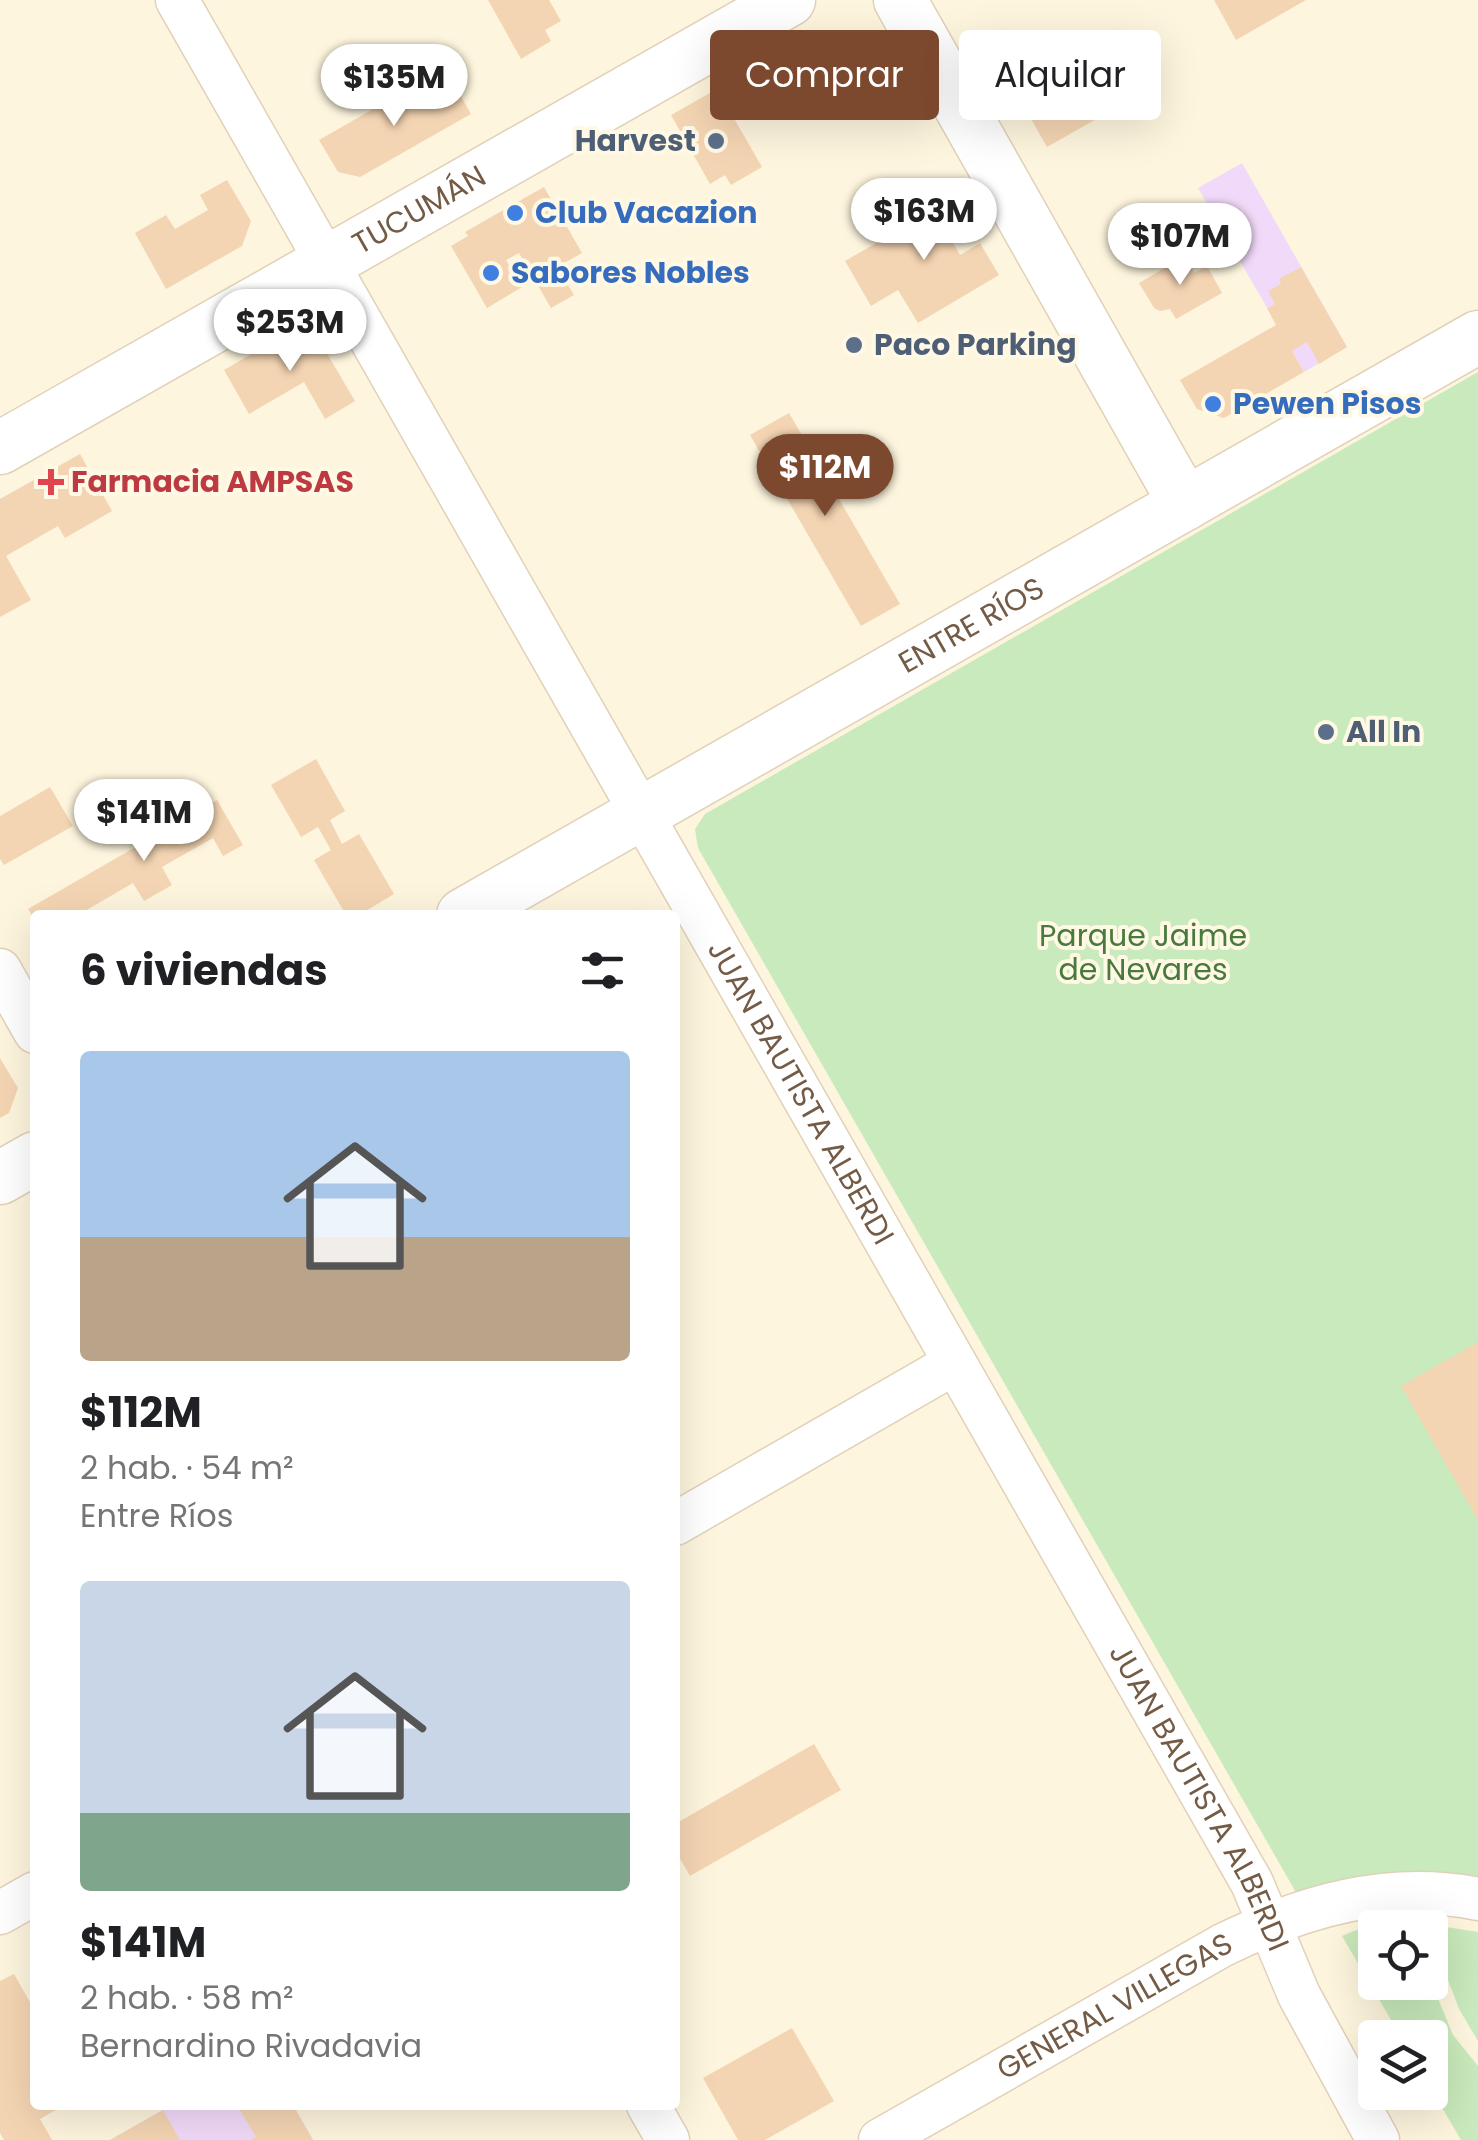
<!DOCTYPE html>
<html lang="es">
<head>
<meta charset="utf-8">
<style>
	body { margin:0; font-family:Poppins,sans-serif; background:#f2f2f2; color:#202124; height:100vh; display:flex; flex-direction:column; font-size:38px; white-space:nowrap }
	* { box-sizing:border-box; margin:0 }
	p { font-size:32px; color:#757577 }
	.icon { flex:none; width:55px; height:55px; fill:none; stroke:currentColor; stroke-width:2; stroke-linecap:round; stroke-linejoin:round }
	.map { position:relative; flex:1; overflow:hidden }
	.drawer { position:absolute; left:30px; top:910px; width:650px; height:1200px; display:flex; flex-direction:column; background:#fff; border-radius:10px; box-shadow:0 10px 40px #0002 }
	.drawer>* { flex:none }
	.banner { position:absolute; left:710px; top:30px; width:618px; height:90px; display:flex; gap:20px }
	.fabs { position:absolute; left:1358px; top:1910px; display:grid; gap:20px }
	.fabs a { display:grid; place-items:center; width:90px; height:90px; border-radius:10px; background:#fff; box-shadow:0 10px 40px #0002; font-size:50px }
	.price { position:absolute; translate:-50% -85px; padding:0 22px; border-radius:35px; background:#fff; color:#222; font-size:32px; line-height:65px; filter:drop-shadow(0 2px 5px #0008) }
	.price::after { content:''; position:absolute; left:50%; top:60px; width:30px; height:22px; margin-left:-15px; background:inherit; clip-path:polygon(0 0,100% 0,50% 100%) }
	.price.current { background:#7d492e; color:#fff }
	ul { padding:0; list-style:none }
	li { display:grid; align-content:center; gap:20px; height:530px; padding:0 50px }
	li span { display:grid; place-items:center; height:310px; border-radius:10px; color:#555 }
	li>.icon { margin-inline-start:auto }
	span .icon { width:180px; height:180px; fill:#fffc; stroke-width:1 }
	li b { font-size:42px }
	h2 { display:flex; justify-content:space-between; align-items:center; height:120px; padding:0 50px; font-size:42px }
	.tag { padding:0 35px; border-radius:10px; background:#fff; box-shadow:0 10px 40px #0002; font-size:35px; line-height:90px }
	.tag.current { background:#7d492e; color:#fff }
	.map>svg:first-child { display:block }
	.education { fill:#f1daf9 }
	.green { fill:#c9eabc }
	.building { fill:#f4d5b3 }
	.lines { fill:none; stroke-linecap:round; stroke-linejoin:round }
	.minor-casing { stroke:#e1d1b9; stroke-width:45 }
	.tertiary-casing { stroke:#e1d1b9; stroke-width:55 }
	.minor { stroke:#fff; stroke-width:42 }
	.tertiary { stroke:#fff; stroke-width:52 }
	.service-dot { fill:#5c6f8a; stroke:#fff8e4; stroke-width:4 }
	.shop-dot { fill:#3f7fe0; stroke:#fff8e4; stroke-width:4 }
	.health-dot { fill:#e0444e; stroke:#fff8e4; stroke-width:4 }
	.labels { text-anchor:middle; stroke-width:8; stroke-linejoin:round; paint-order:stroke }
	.service-label { font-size:30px; font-weight:bold; fill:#4e5e75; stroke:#fff8e4; text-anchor:start }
	.street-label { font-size:30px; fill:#735b45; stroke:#fff8e4 }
	.shop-label { font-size:30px; font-weight:bold; fill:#366cbe; stroke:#fff8e4; text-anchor:start }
	.health-label { font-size:30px; font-weight:bold; fill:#be3a42; stroke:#fff8e4; text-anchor:start }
	.park-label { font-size:30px; fill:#477a3c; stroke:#fff8e4 }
</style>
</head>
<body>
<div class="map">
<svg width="1478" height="2140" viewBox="0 0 1478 2140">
	<rect width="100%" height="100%" fill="#fdf5dd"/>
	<g class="education">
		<polygon points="1242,163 1347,347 1304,372 1198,188"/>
		<polygon points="171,2105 293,2105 313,2140 110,2140"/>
	</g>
	<g class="green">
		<polygon points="1478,372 1478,1878 1298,1896 698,848 695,829 705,814"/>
		<polygon points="1409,1924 1411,1927 1375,1928 1375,1982 1430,1982 1430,1979 1453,2035 1478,2066 1478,2140 1461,2140 1430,2087 1430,2038 1401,2037 1342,1936 1366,1926"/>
		<polygon points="1427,1924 1478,1932 1478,2041 1459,2009"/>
	</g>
	<g class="building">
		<polygon points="488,0 549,0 561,21 545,30 551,41 521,59"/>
		<polygon points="1214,0 1306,0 1236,40"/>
		<polygon points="1129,34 1147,64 1132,72 1144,92 1047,147 1018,96"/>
		<polygon points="451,79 471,114 360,177 338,172 319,140 410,88 416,99"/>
		<polygon points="717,89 762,167 731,185 725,175 710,184 671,115"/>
		<polygon points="227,180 251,221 242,246 166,289 135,233 166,215 175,229 208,210 200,195"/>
		<polygon points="544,187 582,253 557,267 574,295 551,308 519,253 506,260 522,287 487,308 451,246 468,236 465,232"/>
		<polygon points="961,194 974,216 947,232 960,255 980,243 999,275 918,323 898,290 871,306 845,261"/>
		<polygon points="1185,256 1194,273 1207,266 1222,293 1176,319 1170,309 1160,311 1154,308 1139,283"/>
		<polygon points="1301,267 1347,347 1319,364 1307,342 1292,351 1304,372 1224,418 1197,409 1180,380 1276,325 1267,308 1275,304 1268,291 1281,284 1279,279"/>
		<polygon points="297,328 315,333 355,401 325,419 304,382 249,414 224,370"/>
		<polygon points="789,413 900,604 861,626 750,435"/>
		<polygon points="80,454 112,511 65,538 58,526 6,556 31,600 0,617 0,499"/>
		<polygon points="316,759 345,811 330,820 342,844 359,834 394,894 359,915 346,915 314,860 331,850 318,827 301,837 271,785"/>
		<polygon points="50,787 73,826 4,865 0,859 0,816"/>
		<polygon points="217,800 243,845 223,856 213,838 162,867 172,885 144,901 133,883 78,915 35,915 35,920 28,909"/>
		<polygon points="0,1058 18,1088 9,1113 0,1118"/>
		<polygon points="1478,1342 1478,1520 1401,1386"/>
		<polygon points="814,1744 841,1790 690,1876 675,1850 675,1824"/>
		<polygon points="14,1974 35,2011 35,2105 65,2105 40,2119 52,2140 4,2140 0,2133 0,1981"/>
		<polygon points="792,2028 834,2101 765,2140 738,2140 703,2078"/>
		<polygon points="237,2105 293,2105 313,2140 250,2140 256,2137"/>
		<polygon points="163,2110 180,2140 110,2140"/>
	</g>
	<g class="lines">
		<defs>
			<g id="minor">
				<path id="s1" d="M177,0L1252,1883L1299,1995L1378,2140"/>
				<polyline points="0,970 35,1032"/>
				<polyline points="675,1524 955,1363"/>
				<polyline points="0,1913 35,1893"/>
				<polyline points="648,2105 668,2140"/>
				<path id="s2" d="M880,2140L1223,1945C1303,1906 1389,1881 1478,1899"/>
			</g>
			<g id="tertiary">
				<polyline points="900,0 1185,504"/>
				<path id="s3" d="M0,448L789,0"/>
				<path id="s4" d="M463,915L1478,337"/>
				<polyline points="0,1178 35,1158"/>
			</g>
		</defs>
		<use href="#minor" class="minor-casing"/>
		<use href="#tertiary" class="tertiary-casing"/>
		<use href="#minor" class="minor"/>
		<use href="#tertiary" class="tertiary"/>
	</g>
	<g class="service-dot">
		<circle cx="716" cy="141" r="10"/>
		<circle cx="854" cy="345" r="10"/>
		<circle cx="1326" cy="732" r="10"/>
	</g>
	<g class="shop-dot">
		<circle cx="515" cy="213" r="10"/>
		<circle cx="491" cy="273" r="10"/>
		<circle cx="1213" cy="404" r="10"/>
	</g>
	<path class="health-dot" d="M46 467h10v10h10v10h-10v10h-10v-10h-10v-10h10z"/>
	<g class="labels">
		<g class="service-label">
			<text x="696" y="151" text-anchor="end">Harvest</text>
			<text x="874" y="355">Paco Parking</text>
			<text x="1346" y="742">All In</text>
		</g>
		<g class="street-label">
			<text dy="10" stroke="none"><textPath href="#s3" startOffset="482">TUCUMÁN</textPath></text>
			<text dy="10" stroke="none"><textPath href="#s4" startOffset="585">ENTRE RÍOS</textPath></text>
			<text dy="10" stroke="none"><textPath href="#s1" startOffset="1258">JUAN BAUTISTA ALBERDI</textPath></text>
			<text dy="10" stroke="none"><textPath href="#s1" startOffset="2068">JUAN BAUTISTA ALBERDI</textPath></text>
			<text dy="10" stroke="none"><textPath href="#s2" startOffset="270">GENERAL VILLEGAS</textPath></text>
		</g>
		<g class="shop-label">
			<text x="535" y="223">Club Vacazion</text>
			<text x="511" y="283">Sabores Nobles</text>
			<text x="1233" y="414">Pewen Pisos</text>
		</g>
		<g class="health-label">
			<text x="71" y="492">Farmacia AMPSAS</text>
		</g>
		<g class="park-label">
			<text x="1143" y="946">Parque Jaime<tspan x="1143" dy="34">de Nevares</tspan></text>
		</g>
	</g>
</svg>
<div class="fabs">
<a><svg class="icon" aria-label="locate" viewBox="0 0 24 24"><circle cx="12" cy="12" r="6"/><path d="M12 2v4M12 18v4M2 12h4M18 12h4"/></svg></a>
<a><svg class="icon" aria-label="layers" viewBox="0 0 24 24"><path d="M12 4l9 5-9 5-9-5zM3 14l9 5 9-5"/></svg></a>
</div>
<b class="price" style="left:394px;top:129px">$135M</b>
<b class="price" style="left:924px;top:263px">$163M</b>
<b class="price" style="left:1180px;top:288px">$107M</b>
<b class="price" style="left:290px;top:374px">$253M</b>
<b class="price current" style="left:825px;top:519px">$112M</b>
<b class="price" style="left:144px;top:864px">$141M</b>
<div class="banner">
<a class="tag current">Comprar</a>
<a class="tag">Alquilar</a>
</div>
<section class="drawer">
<h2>6 viviendas<svg class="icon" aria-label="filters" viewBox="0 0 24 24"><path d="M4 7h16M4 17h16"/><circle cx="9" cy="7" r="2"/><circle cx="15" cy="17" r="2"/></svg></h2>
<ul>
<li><span style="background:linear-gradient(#a9c7e8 60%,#b9a48a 0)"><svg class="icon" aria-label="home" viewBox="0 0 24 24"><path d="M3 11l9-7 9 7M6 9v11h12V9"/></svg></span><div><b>$112M</b><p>2 hab. · 54 m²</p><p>Entre Ríos</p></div></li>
<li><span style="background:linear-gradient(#c9d6e8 75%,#7fa58c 0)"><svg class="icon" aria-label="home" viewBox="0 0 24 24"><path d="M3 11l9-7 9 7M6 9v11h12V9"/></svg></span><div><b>$141M</b><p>2 hab. · 58 m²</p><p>Bernardino Rivadavia</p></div></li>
</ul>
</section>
</div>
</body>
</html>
